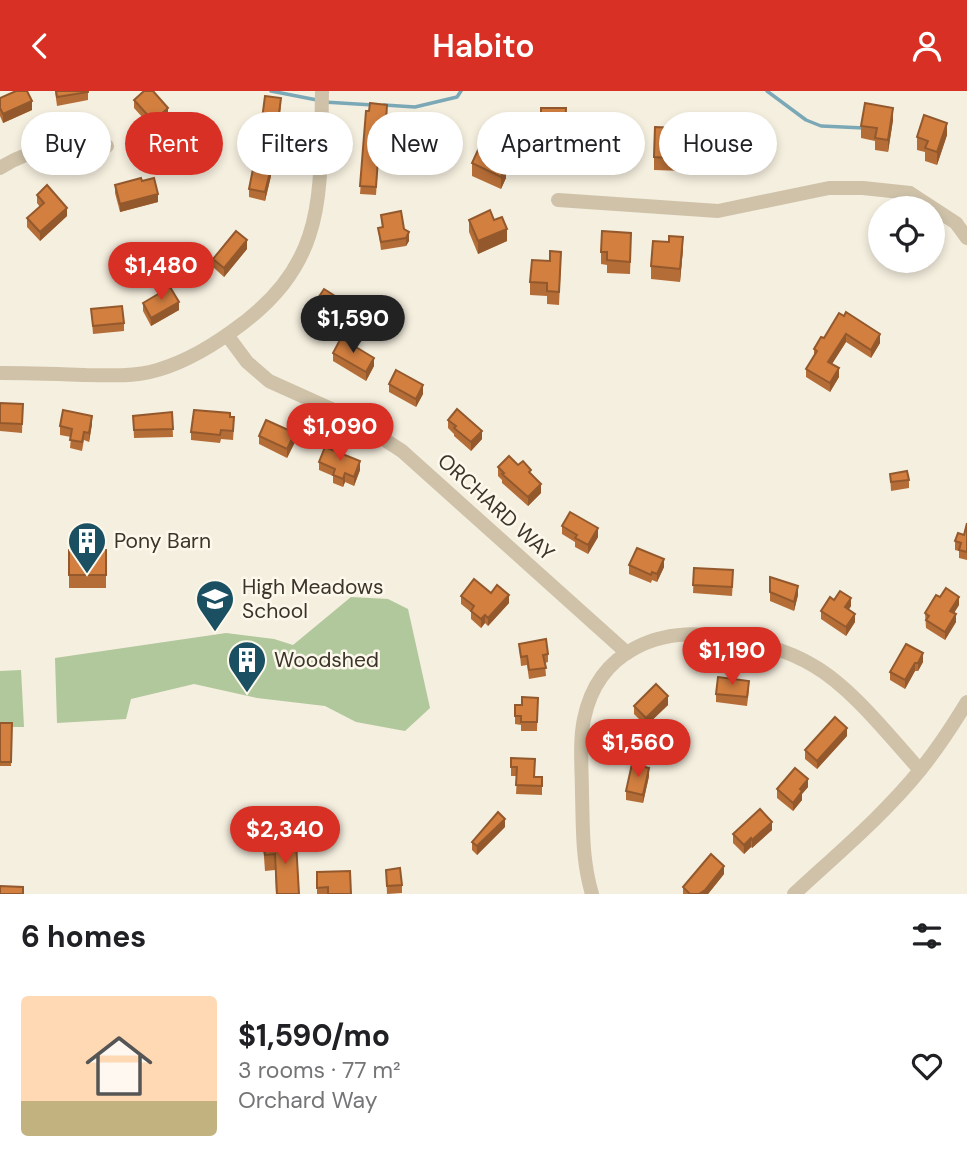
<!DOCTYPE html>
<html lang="en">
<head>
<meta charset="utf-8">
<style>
	body { margin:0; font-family:"DM Sans",sans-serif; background:#f2f2f2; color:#202124; height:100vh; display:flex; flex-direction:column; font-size:26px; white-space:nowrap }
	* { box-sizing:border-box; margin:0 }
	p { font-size:23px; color:#757577 }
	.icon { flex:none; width:38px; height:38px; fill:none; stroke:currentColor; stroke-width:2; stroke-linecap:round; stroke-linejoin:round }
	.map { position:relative; height:803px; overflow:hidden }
	.side { display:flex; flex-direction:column; background:#fff; flex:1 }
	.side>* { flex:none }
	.hud { position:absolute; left:21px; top:21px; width:926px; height:63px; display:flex; gap:14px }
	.buttons { position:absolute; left:868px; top:105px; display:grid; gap:14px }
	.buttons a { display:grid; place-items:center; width:77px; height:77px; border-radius:50%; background:#fff; box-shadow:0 4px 10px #0003; font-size:35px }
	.price { position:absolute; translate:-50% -60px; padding:0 16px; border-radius:24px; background:#d93025; color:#fff; font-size:23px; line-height:46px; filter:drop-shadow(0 2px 4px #0008) }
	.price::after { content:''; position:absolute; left:50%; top:42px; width:21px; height:16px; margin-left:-10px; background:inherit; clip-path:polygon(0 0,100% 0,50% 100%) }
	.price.on { background:#222; color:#fff }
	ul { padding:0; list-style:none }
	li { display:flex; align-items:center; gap:21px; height:175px; padding:0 21px }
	li span { display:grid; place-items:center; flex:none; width:196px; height:140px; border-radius:7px; color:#555 }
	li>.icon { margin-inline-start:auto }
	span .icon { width:84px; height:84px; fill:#fffc; stroke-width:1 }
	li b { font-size:30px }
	h2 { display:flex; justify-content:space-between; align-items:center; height:84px; padding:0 21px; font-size:30px }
	.pill { padding:0 24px; border-radius:32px; background:#fff; box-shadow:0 4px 10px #0003; font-size:24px; line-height:63px }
	.pill.on { background:#d93025; color:#fff }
	header { display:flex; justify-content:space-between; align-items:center; height:91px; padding:0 21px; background:#d93025; color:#fff; font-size:32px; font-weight:600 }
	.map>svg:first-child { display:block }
	.green { fill:#b1c79c }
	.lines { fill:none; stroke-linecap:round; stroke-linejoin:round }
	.stream { stroke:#7aa8b6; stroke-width:3.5 }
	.minor { stroke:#cfc2a9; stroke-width:14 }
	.wall { fill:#b56d37 }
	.shaded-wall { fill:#93592d }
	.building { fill:#d27f40; stroke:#93592d; stroke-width:2 }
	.labels { text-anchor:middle; stroke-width:5; stroke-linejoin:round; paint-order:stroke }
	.street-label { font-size:21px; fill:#3c3329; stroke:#fcf8ec }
	.poi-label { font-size:21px; fill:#3c3329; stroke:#fcf8ec; text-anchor:start }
</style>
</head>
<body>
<header><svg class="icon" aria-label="back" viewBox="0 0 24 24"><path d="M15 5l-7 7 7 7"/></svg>Habito<svg class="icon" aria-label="person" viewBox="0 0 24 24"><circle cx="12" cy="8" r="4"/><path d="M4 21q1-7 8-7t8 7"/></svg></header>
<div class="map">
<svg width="967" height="803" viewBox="0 0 967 803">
	<rect width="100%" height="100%" fill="#f5efdf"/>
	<g class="green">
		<polygon points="351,506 388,508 408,518 430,617 405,640 356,631 325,615 257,607 194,593 131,608 126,628 57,632 55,567 226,542 274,548 293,554"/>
		<polygon points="21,579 24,636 0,636 0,580"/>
	</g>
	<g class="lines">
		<g class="stream">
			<polyline points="271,0 317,9"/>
			<polyline points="767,0 806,29 821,35 864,37"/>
			<polyline points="324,11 373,14"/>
			<polyline points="384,14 415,16 457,6 461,0"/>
		</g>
		<g class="minor">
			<path d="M0,77C33,55 69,54 107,55"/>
			<polyline points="558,109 718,120 829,97 863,97 910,102 956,132 967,147"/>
			<polyline points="227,244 247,271 269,290 351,327 402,360 627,562"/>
			<path d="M0,282C29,282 57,283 86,284C107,284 129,286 150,281C179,274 206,259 231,241C328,173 320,107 322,0"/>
			<path d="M592,803C582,770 583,737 582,703C582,678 579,652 584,628C598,559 660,535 723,546C755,551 786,558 814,575C852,597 890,646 920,679"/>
			<path d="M794,803C837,763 884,724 921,678C938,657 953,634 967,611"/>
		</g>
	</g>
	<g class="wall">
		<polygon points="55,0 88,0 88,9 57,15"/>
		<polygon points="0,7 32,19 3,32 0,25"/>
		<polygon points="134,9 168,25 153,38 134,17"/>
		<polygon points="281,15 277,47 261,45 261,36"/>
		<polygon points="541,17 566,17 565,53 553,53 553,60 541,60"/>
		<polygon points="366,20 387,30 391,30 391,49 380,48 376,104 360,103"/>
		<polygon points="893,29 888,61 875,59 875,50 861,47 861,35"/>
		<polygon points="591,31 615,44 614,75 602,75 602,68 595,68 595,63 590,63"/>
		<polygon points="730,36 762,73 750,76 749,69 742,70 741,66 735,67 730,48"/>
		<polygon points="947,44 937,74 925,70 925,61 917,59 917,46"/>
		<polygon points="678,46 684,46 683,80 654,79 654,66"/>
		<polygon points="508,69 506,74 506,87 501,98 472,85 472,72"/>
		<polygon points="271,85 265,110 249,106 249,98"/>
		<polygon points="142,90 158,111 120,121 115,102 115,94"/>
		<polygon points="37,104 67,125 40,150 27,136 27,127 40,116 37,112"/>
		<polygon points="381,124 404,138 409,150 406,155 381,159 378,137 382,137"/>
		<polygon points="469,129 494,129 507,150 478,163 469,141"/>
		<polygon points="631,154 630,183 607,182 607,174 601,173 601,161"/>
		<polygon points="247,158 224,186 213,176 213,168"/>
		<polygon points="683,158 680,191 651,188 651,175"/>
		<polygon points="561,173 559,214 547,213 547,205 530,204 530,191"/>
		<polygon points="324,198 343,218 336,228 331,225 321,242 307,233 307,224"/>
		<polygon points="143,212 179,219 151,235 143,220"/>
		<polygon points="91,218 124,232 124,240 93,243"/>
		<polygon points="839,222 880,252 871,267 846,251 832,273 839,286 830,301 806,286 806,278 814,265 814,258 824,247"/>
		<polygon points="333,262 374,275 366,290 333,270"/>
		<polygon points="389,293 423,303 416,316 389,301"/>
		<polygon points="0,312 23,313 22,342 0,340"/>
		<polygon points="172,321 173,346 134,347 133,325"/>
		<polygon points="448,329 482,348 471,360 454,345 454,343 448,337"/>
		<polygon points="92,333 89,351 84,349 82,360 70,357 71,346 60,344 60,335"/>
		<polygon points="234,335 233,349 221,348 220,352 191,349 191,341"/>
		<polygon points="259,345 295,351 287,367 259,353"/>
		<polygon points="319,371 360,379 354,395 345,391 343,396 333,392 333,385 319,379"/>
		<polygon points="518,374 541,402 528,415 502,392 502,389 498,385 498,376"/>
		<polygon points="890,383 909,389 909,397 891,400"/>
		<polygon points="967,432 967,469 959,467 959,460 955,459 955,450 964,444"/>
		<polygon points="562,435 598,446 588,463 575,456 575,451 562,443"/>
		<rect x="69" y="459" width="37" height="38"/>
		<polygon points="629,474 664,476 657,491 652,489 651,492 629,483"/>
		<polygon points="694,477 733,488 732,505 693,502"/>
		<polygon points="770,486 798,504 794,520 770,510"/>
		<polygon points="491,502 509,512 488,535 485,532 481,537 471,528 471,521 461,513 461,505"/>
		<polygon points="834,509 851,515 848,519 855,531 846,545 821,528 821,520"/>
		<polygon points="959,514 954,522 956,531 945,549 926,537 925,522"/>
		<polygon points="519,553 548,563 548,571 545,572 546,585 529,588 527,574 521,575"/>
		<polygon points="923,562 923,571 918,580 915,580 905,598 890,589 890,581"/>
		<polygon points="749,599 747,615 716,611 716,603"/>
		<polygon points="538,607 537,640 521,640 521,634 515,633 515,625 522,614"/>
		<polygon points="668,614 646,635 634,623 634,615"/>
		<polygon points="0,632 12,632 11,675 0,675"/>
		<polygon points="847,645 817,678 805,668 805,659"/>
		<polygon points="511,667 534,686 542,686 542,704 516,703 517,685 511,685"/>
		<polygon points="649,685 643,712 626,709 626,700"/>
		<polygon points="808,696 802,703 802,709 793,720 777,707 777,698"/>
		<polygon points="505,736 477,764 472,759 472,751"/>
		<polygon points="772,739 752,757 751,756 744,763 733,752 733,743"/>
		<polygon points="296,751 299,803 276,803 275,779 265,780 263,752"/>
		<polygon points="386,779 402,794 402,802 387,803"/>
		<polygon points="317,781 351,803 317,803"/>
		<polygon points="724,783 708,803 683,803 683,796"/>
	</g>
	<g class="shaded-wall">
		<polygon points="32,10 32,19 3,32 3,23"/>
		<polygon points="168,17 168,25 153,38 153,30"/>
		<polygon points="893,17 893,29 888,61 888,49"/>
		<polygon points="947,32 947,44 937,74 937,61"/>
		<polygon points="741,54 741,66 735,67 735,55"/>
		<polygon points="749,56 749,69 742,70 742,58"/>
		<polygon points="508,57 508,69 501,84 501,71"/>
		<polygon points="762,60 762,73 750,76 750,63"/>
		<polygon points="506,74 506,87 501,98 501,86"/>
		<polygon points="271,77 271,85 265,110 265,101"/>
		<polygon points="158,103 158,111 120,121 120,113"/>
		<polygon points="67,117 67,125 40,150 40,141"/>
		<polygon points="507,138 507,150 478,163 478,150"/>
		<polygon points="409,141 409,150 406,155 406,147"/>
		<polygon points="683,146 683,158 680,191 680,178"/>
		<polygon points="247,149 247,158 224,186 224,177"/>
		<polygon points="343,210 343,218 336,228 336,220"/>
		<polygon points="179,211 179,219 151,235 151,227"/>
		<polygon points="331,217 331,225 321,242 321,233"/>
		<polygon points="846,243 846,251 828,279 828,271"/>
		<polygon points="880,243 880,252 871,267 871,259"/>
		<polygon points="374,267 374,275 366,290 366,281"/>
		<polygon points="839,277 839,286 830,301 830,292"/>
		<polygon points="423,294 423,303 416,316 416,308"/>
		<polygon points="92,325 92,333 89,351 89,342"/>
		<polygon points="482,340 482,348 471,360 471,351"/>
		<polygon points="295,342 295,351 287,367 287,358"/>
		<polygon points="360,370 360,379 354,395 354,386"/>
		<polygon points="345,382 345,391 343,396 343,388"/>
		<polygon points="541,393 541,402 528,415 528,406"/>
		<polygon points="598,437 598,446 588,463 588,454"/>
		<polygon points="664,468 664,476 657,491 657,483"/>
		<polygon points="798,495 798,504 794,520 794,511"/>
		<polygon points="509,504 509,512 488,535 488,527"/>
		<polygon points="959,506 959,514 950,528 950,520"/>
		<polygon points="851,507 851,515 845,525 845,516"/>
		<polygon points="855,523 855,531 846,545 846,536"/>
		<polygon points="956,523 956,531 945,549 945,541"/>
		<polygon points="485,524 485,532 481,537 481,528"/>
		<polygon points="923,562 923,571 918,580 918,572"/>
		<polygon points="915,572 915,580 905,598 905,589"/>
		<polygon points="668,605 668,614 646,635 646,627"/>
		<polygon points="847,637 847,645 817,678 817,670"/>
		<polygon points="649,677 649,685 643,712 643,704"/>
		<polygon points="808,688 808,696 802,703 802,709 793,720 793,712 800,698"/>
		<polygon points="505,728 505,736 477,764 477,755"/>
		<polygon points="772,731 772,739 752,757 752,749"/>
		<polygon points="751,747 751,756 744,763 744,754"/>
		<polygon points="724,775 724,783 708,803 699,803"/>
	</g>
	<g class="building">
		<polygon points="16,0 27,0 32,10 3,23 0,17 0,7"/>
		<polygon points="56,0 88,0 88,1 57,6"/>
		<polygon points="144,0 153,0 168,17 153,30 134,9"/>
		<polygon points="265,5 281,7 277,38 261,36"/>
		<polygon points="370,12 387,14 386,30 391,30 391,40 380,40 376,96 360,95 366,20 369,20"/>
		<polygon points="865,12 893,17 888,49 875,47 877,37 861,35"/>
		<polygon points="541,17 566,17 565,41 553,40 553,47 541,47"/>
		<polygon points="924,24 947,32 937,61 925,57 928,50 917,46"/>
		<polygon points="755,30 762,60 750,63 749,56 742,58 741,54 735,55 730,36"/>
		<polygon points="591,31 615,32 614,63 602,62 602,55 595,55 595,50 590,50"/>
		<polygon points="655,36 678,37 678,46 684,46 683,68 654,66"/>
		<polygon points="484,46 508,57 501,71 506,74 501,86 472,72"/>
		<polygon points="254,73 271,77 265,101 249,98"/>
		<polygon points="141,87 142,90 154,87 158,103 120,113 115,94"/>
		<polygon points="47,94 67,117 40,141 27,127 44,112 37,104"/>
		<polygon points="490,119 494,129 502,126 507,138 478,150 469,129"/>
		<polygon points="401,120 404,138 409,141 406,147 381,151 378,137 383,136 381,124"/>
		<polygon points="236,140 247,149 224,177 213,168"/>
		<polygon points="602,140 631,142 630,171 607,169 607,161 601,161"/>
		<polygon points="669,145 683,146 680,178 651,175 653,150 669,151"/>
		<polygon points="550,160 561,161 559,201 547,200 547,192 530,191 532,169 550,170"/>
		<polygon points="170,196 179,211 151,227 143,212"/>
		<polygon points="324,198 343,210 336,220 331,217 321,233 307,224"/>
		<polygon points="122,215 124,232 93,235 91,218"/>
		<polygon points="846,221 880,243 871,259 846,243 828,271 839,277 830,292 806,278 817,260 814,258 821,246 824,247 839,222 844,225"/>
		<polygon points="341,247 374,267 366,281 333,262"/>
		<polygon points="396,279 423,294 416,308 389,293"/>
		<polygon points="0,312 23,313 22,333 0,332"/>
		<polygon points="457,318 482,340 471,351 454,337 456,335 448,329"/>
		<polygon points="63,319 92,325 89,342 84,341 82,351 70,349 72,338 60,335"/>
		<polygon points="194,319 230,322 230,326 234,326 233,340 221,339 220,344 191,341"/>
		<polygon points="172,321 173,338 134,339 133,325"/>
		<polygon points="266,329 295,342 287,358 259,345"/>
		<polygon points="325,356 360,370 354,386 345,382 343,388 333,384 335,378 319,371"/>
		<polygon points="509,365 518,374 523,370 531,379 529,381 541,393 528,406 502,383 504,382 498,376"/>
		<polygon points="907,380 909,389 891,391 890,383"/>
		<polygon points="570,421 598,437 588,454 575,447 577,444 562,435"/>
		<polygon points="967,432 967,461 959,459 961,452 955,450 958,442 964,444"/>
		<polygon points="637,457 664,468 657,483 652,481 651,484 629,474"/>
		<rect x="69" y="459" width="37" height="25"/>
		<polygon points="694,477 733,479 732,496 693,494"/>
		<polygon points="770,486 798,495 794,511 770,501"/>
		<polygon points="474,488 491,502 497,494 509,504 488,527 485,524 481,528 471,520 474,515 461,505"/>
		<polygon points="946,497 959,506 950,520 956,523 945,541 926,529 929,525 925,522 936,504 940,506"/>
		<polygon points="840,500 851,507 845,516 855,523 846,536 821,520 830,506 834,509"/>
		<polygon points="546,548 548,563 543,564 546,577 529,579 527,565 521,566 519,553"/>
		<polygon points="906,553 923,562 918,572 915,572 905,589 890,581"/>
		<polygon points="718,586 749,590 747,606 716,603"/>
		<polygon points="656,593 668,605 646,627 634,615"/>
		<polygon points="522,606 538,607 537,631 521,631 521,625 515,625 515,614 522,614"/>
		<polygon points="835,626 847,637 817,670 805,659"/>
		<polygon points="0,632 12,632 11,671 0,671"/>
		<polygon points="511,667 535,668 534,686 542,686 542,695 516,694 517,676 511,676"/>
		<polygon points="632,673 649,677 643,704 626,700"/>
		<polygon points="795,677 808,688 800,698 802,700 793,712 777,698"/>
		<polygon points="760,718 772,731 752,749 751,747 744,754 733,743"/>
		<polygon points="498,721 505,728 477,755 472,751"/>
		<polygon points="296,751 299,803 277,803 275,763 265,764 263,752"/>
		<polygon points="711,763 724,775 705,799 699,803 690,803 683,796"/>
		<polygon points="400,777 402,794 387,795 386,779"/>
		<polygon points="350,780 351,803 328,803 328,796 317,797 317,781"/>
		<polygon points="0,795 23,796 23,803 0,803"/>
	</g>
	<defs>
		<symbol id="building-pin" viewBox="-11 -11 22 30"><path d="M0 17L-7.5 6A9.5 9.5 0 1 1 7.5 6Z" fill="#1a5062" stroke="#fcf8ec"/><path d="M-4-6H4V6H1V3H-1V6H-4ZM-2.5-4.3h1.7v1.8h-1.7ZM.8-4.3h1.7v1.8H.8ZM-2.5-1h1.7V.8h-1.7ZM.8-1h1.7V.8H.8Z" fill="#fff"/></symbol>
		<symbol id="school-pin" viewBox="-11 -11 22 30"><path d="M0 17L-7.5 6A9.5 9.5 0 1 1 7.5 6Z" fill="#1a5062" stroke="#fcf8ec"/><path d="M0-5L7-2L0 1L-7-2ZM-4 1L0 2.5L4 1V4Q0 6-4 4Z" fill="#fff"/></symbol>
	</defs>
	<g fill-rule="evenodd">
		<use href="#building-pin" x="65" y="428" width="44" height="60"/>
		<use href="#school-pin" x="193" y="486" width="44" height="60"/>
		<use href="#building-pin" x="225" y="547" width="44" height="60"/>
	</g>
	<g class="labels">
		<g class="street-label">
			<text transform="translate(496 416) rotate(42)" y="7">ORCHARD WAY</text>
		</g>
		<g class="poi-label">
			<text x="114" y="457">Pony Barn</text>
			<text x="242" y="503">High Meadows<tspan x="242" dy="24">School</tspan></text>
			<text x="274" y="576">Woodshed</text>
		</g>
	</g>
</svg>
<div class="buttons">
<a><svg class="icon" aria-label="locate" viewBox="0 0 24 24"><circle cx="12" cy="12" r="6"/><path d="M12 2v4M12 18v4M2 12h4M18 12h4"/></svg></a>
</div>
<b class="price" style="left:161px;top:211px">$1,480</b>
<b class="price on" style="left:353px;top:264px">$1,590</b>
<b class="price" style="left:340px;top:372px">$1,090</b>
<b class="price" style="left:732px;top:596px">$1,190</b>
<b class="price" style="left:638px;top:688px">$1,560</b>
<b class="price" style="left:285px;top:775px">$2,340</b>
<div class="hud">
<a class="pill">Buy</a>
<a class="pill on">Rent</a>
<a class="pill">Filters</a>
<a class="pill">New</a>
<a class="pill">Apartment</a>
<a class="pill">House</a>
</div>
</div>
<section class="side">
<h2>6 homes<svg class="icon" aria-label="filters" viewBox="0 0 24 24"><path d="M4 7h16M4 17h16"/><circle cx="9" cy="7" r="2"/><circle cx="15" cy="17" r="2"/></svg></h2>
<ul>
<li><span style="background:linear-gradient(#ffd9b3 75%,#c2b280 0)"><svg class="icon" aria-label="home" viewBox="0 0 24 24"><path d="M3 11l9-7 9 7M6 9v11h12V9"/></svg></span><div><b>$1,590/mo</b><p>3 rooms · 77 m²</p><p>Orchard Way</p></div><svg class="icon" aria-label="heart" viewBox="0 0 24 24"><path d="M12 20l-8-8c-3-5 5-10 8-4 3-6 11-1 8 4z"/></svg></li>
</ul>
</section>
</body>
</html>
